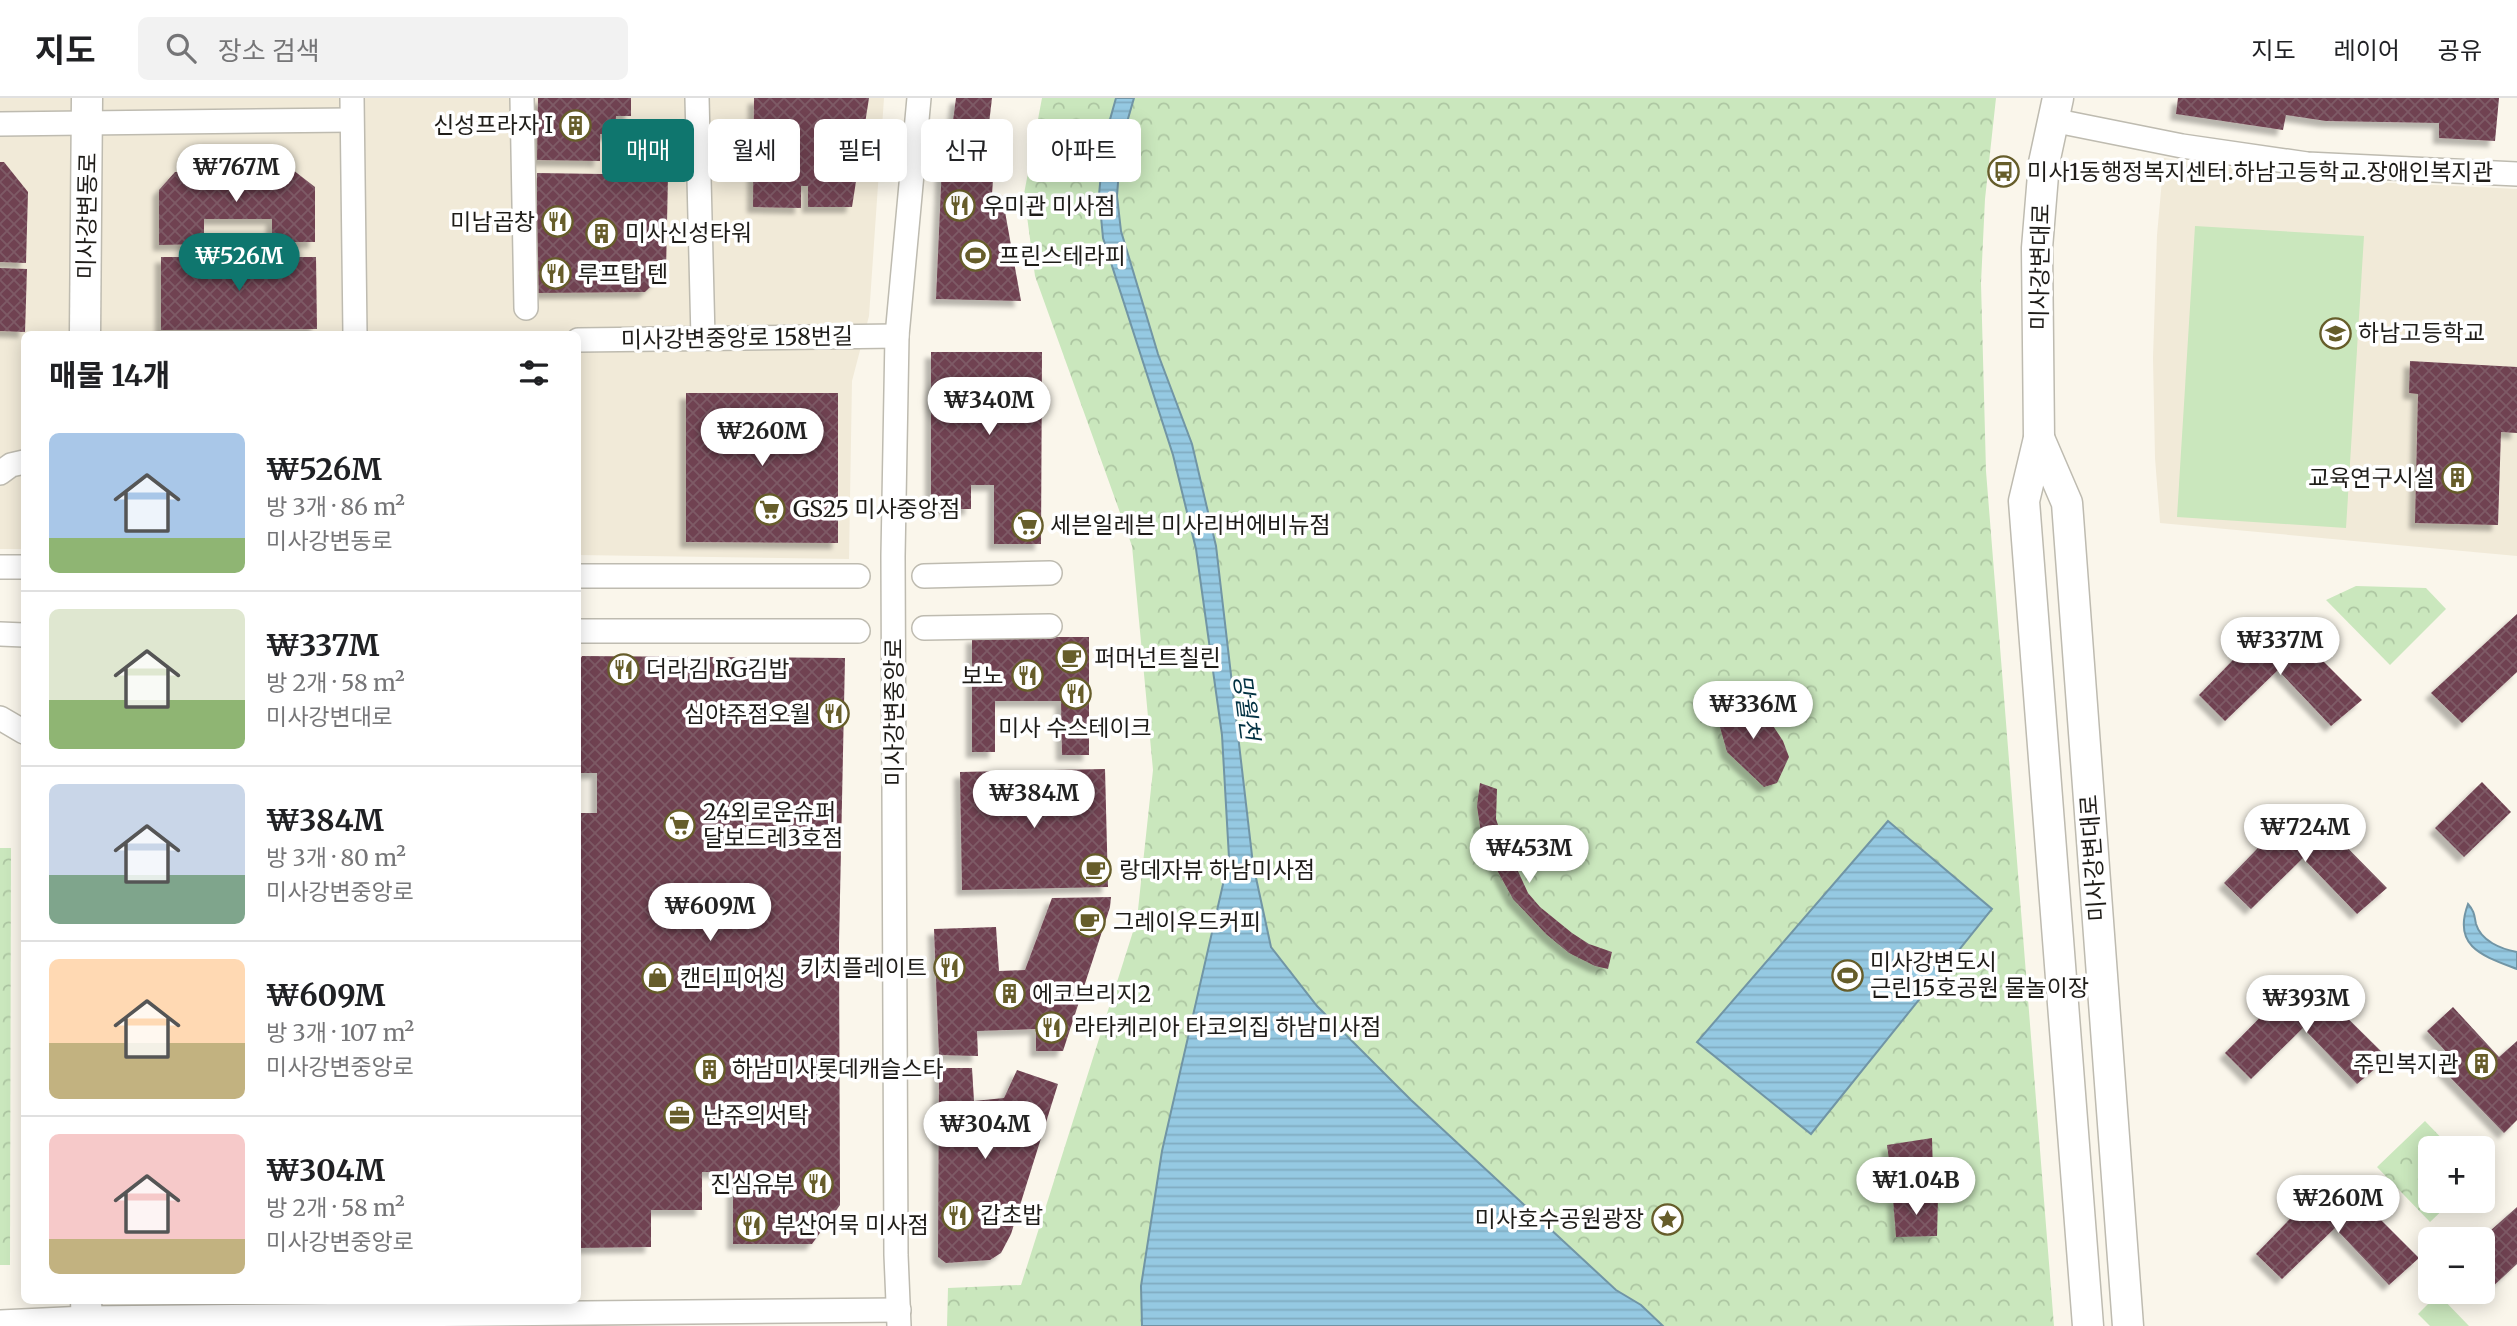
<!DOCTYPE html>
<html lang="ko">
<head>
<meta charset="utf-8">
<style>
	body { margin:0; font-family:Merriweather,"Noto Sans KR",serif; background:#f2f2f2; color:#202124; height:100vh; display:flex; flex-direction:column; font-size:26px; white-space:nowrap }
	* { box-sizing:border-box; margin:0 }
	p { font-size:23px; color:#757577 }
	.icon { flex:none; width:38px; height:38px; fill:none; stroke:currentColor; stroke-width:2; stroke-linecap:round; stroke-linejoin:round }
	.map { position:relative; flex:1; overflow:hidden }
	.details { position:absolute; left:21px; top:233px; width:560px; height:973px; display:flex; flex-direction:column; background:#fff; border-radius:10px; box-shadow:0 4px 18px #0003 }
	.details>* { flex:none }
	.banner { position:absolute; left:602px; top:21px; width:665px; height:63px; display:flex; gap:14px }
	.buttons { position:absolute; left:2418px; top:1038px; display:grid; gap:14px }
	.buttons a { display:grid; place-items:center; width:77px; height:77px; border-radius:10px; background:#fff; box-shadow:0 4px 18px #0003; font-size:35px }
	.price { position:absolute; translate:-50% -60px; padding:0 16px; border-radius:24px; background:#fff; color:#222; font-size:23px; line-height:46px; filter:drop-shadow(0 2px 4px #0008) }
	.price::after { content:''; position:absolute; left:50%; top:42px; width:21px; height:16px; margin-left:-10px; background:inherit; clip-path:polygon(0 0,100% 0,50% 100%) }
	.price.selected { background:#0f766e; color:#fff }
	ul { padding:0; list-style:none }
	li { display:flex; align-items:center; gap:21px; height:175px; padding:0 28px }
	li+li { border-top:2px solid #e0e0e0 }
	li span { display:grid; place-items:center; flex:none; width:196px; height:140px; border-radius:10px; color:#555 }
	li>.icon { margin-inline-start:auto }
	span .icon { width:84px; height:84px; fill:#fffc; stroke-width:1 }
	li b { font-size:30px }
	h2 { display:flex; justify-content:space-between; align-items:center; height:84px; padding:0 28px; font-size:30px }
	.pill { padding:0 24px; border-radius:10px; background:#fff; box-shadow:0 4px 18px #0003; font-size:24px; line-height:63px }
	.pill.selected { background:#0f766e; color:#fff }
	header { display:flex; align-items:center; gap:42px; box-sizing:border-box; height:98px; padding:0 35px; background:#fff; border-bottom:2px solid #e0e0e0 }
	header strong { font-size:33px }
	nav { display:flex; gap:38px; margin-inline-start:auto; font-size:24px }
	.search { width:490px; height:63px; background:#f2f2f2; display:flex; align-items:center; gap:18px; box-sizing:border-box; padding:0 24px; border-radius:10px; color:#757577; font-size:26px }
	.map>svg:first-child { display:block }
	.built { fill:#f1ead8 }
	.grass { fill:#cae7bd }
	.forest { fill:url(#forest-crowns) }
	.water { fill:url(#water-rules); stroke:#7195a5; stroke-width:2 }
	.building { fill:url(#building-cross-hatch); filter:url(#shadow) }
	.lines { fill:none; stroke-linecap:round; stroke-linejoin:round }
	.minor-casing { stroke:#bebbb0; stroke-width:26 }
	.major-casing { stroke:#bebbb0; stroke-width:33 }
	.minor { stroke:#fff; stroke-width:23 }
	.major { stroke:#fff; stroke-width:30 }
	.labels { text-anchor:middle; stroke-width:7; stroke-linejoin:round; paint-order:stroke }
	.poi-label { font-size:23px; fill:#1e1c18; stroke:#fff; text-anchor:start }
	.street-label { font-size:23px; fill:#1e1c18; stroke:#fff }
	.water-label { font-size:24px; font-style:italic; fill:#013142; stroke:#fff }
</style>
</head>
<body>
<header>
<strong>지도</strong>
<div class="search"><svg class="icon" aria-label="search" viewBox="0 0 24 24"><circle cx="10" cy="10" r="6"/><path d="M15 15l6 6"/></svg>장소 검색</div>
<nav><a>지도</a><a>레이어</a><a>공유</a></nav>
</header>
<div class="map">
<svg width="2517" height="1228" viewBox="0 0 2517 1228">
	<defs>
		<pattern id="forest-crowns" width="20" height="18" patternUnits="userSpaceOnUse" patternTransform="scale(1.75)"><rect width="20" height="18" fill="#cae7bd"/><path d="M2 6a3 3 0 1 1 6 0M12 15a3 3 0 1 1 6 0" fill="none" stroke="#adc6a2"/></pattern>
		<pattern id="water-rules" width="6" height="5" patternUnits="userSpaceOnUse" patternTransform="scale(1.75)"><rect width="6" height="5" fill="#95c9e2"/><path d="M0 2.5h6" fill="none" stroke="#80acc1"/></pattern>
		<pattern id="building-cross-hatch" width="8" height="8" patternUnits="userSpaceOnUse" patternTransform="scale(1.75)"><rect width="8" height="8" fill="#6f4251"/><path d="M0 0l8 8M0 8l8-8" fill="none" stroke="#7e5a66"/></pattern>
		<filter id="shadow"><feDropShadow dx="-6" dy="6" stdDeviation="2" flood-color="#0004"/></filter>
	</defs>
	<rect width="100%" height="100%" fill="#faf6eb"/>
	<g class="built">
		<polygon points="0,0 884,0 869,218 852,283 849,461 578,457 578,236 24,236 24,451 0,451"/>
		<polygon points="2164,60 2265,75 2331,82 2517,91 2517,458 2160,425 2155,360 2153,260 2157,137"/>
	</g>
	<g class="grass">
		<polygon points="2195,128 2364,138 2346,430 2177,419"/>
		<polygon points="2438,1196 2469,1228 2430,1228 2418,1216"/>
	</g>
	<g class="forest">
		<polygon points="1042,0 1996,0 1985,101 1981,185 1986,373 2054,1228 947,1228 948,1190 1021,1187 1137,821 1153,672 1132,448 1035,178 1024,96"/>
		<polygon points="2356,488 2426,490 2446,511 2390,567 2326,502"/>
		<polygon points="0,750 11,750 10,1167 0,1167"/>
		<polygon points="2425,1023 2451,1050 2431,1050 2431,1102 2452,1103 2430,1124 2377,1069"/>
	</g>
	<g class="water">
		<polygon points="1116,0 1134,0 1121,45 1117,98 1121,133 1158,256 1192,346 1216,448 1253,766 1271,849 1317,908 1411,1002 1616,1192 1641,1207 1663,1228 1142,1228 1141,1188 1162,1053 1229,760 1222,637 1196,451 1173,357 1103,140 1099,97 1104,43"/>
		<polygon points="1888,723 1992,811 1811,1036 1697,944"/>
		<path d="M2468,806C2475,814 2474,817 2476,826C2481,843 2501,851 2517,854V871C2483,858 2452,849 2468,806Z"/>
	</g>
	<g class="building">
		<polygon points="538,0 631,0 631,18 616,18 615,37 600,36 600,63 537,62"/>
		<polygon points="754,0 869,0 852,109 808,109 808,88 801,88 801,110 753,109"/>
		<polygon points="956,0 992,0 986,51 950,46"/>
		<polygon points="2178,0 2499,0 2495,43 2439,40 2439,25 2326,23 2286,17 2283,32 2176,16"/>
		<polygon points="0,64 4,64 28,94 26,165 0,164"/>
		<polygon points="942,66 980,69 993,82 992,96 1002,97 1021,203 936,201"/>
		<polygon points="293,72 315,89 315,144 272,144 272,121 204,121 204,146 159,147 159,92 175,74"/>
		<polygon points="537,75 668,77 666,174 645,194 537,195"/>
		<polygon points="161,159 316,159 317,231 161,232"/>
		<polygon points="0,170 27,171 25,234 0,233"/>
		<polygon points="931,254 1042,254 1041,446 994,446 994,387 971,387 971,411 931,411"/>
		<polygon points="2410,263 2517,269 2517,335 2501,334 2498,427 2415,425 2418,296 2409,295"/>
		<polygon points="686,295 838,295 838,445 686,444"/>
		<polygon points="2517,516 2517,574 2462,625 2431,595"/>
		<polygon points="2264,530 2293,533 2362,602 2331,628 2278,572 2225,623 2199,597"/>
		<polygon points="972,539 1089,539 1089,657 1062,657 1061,603 995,603 995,654 972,654"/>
		<polygon points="582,558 845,560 839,846 840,1107 812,1146 733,1146 733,1074 702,1074 702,1112 651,1112 651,1149 578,1150 578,715 597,715 597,675 578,675 578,565"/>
		<polygon points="1751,601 1766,617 1783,643 1789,659 1777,685 1764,689 1727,654 1720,629 1722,607 1730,602"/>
		<polygon points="1105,671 1108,789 962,792 960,674"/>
		<polygon points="2482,684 2511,714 2464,759 2435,730"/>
		<polygon points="1480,685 1497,691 1496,721 1501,736 1528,795 1540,809 1572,835 1589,846 1612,854 1608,871 1595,868 1569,855 1546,836 1513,801 1492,763 1481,735 1477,708"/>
		<polygon points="2289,718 2319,721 2387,790 2357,816 2303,760 2251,811 2224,785"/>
		<polygon points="1111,799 1110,809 1063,953 1036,953 1036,931 977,933 978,958 939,957 934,831 996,829 999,873 1025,872 1052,800"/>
		<polygon points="2290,889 2319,892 2388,960 2357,986 2303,930 2251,981 2225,955"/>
		<polygon points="2453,909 2499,959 2517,943 2517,1022 2504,1035 2443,972 2451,959 2427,933"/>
		<polygon points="939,970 972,970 974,1003 1004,1000 1017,972 1058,986 1011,1136 1001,1155 990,1162 946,1165 938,1159"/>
		<polygon points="1932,1040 1933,1075 1891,1077 1887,1047"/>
		<polygon points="2321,1089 2351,1092 2419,1160 2389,1187 2335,1130 2282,1181 2256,1156"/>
		<polygon points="1938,1099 1937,1138 1896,1139 1893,1100"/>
		<polygon points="2517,1109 2517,1166 2488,1193 2483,1187 2483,1141 2481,1141"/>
	</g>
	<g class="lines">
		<defs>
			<g id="minor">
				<polyline points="352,0 355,236"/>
				<polyline points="522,0 526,210"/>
				<polyline points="697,0 703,240"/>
				<polyline points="2052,22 2182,48 2307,66 2517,76"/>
				<polyline points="0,26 351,22"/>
				<polyline points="578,242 897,238"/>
				<polyline points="0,375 11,367 24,364"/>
				<polyline points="0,469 24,469"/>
				<polyline points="578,478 858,478"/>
				<polyline points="924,478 1050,475"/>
				<polyline points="924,530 1050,528"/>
				<polyline points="578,533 858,533"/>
				<polyline points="0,536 24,537"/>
				<polyline points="0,620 24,634"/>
				<polyline points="0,1224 86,1220 899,1212"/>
				<polyline points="899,1228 896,1157 893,458 897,238 919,0"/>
			</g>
			<g id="major">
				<polyline points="2058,0 2044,65 2037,150 2039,340 2024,403 2088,1228"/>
				<polyline points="85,236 87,0"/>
				<polyline points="2039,340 2067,405 2128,1228"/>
				<polyline points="86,1202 87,1228"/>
			</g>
		</defs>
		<use href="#minor" class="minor-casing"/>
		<use href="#major" class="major-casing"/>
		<use href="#minor" class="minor"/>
		<use href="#major" class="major"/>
	</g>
	<defs>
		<symbol id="building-ring" viewBox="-11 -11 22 22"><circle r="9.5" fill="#fff" stroke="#665d2a" stroke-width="1.5"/><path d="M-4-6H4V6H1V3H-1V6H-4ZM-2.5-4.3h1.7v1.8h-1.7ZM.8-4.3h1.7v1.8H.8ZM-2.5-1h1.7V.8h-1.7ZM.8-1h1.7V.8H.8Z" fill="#665d2a"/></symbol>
		<symbol id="bus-ring" viewBox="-11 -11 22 22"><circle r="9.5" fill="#fff" stroke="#665d2a" stroke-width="1.5"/><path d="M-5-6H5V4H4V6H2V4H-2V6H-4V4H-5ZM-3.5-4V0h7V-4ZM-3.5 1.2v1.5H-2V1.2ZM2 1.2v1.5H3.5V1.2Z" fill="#665d2a"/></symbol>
		<symbol id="restaurant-ring" viewBox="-11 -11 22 22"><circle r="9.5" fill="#fff" stroke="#665d2a" stroke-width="1.5"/><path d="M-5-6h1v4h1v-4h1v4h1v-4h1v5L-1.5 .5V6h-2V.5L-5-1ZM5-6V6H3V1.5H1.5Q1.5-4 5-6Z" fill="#665d2a"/></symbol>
		<symbol id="stadium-ring" viewBox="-11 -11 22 22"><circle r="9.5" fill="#fff" stroke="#665d2a" stroke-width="1.5"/><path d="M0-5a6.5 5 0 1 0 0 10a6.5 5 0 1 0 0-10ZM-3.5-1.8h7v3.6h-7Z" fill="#665d2a"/></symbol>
		<symbol id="school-ring" viewBox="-11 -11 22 22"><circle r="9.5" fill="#fff" stroke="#665d2a" stroke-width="1.5"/><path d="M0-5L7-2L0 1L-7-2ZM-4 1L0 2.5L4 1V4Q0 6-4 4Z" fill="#665d2a"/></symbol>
		<symbol id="supermarket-ring" viewBox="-11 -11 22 22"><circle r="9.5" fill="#fff" stroke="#665d2a" stroke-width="1.5"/><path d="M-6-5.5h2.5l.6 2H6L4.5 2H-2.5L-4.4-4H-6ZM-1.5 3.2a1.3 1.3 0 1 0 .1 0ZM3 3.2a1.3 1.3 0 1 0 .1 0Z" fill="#665d2a"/></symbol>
		<symbol id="cafe-ring" viewBox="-11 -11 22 22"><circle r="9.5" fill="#fff" stroke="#665d2a" stroke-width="1.5"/><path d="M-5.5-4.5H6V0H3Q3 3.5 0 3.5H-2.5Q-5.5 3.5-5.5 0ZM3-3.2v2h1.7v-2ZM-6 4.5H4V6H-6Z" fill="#665d2a"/></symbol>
		<symbol id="shop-ring" viewBox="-11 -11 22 22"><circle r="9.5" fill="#fff" stroke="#665d2a" stroke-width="1.5"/><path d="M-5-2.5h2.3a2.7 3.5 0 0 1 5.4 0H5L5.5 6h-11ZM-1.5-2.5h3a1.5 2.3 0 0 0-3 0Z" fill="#665d2a"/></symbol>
		<symbol id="office-ring" viewBox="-11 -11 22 22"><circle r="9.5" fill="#fff" stroke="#665d2a" stroke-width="1.5"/><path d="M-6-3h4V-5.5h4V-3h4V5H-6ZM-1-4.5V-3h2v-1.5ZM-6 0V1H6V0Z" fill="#665d2a"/></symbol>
		<symbol id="sight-ring" viewBox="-11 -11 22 22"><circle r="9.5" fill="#fff" stroke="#665d2a" stroke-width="1.5"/><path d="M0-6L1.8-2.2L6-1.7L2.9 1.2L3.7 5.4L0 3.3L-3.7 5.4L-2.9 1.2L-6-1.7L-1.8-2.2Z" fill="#665d2a"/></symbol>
	</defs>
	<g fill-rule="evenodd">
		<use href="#building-ring" x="558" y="10" width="35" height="35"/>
		<use href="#bus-ring" x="1986" y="56" width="35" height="35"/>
		<use href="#restaurant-ring" x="942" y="90" width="35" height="35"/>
		<use href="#restaurant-ring" x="540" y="106" width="35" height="35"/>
		<use href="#building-ring" x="584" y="118" width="35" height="35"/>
		<use href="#stadium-ring" x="958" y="140" width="35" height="35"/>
		<use href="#restaurant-ring" x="538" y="158" width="35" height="35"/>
		<use href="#school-ring" x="2318" y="218" width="35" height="35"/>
		<use href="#building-ring" x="2440" y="362" width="35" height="35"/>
		<use href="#supermarket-ring" x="752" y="394" width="35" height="35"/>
		<use href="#supermarket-ring" x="1010" y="410" width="35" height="35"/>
		<use href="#cafe-ring" x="1054" y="542" width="35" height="35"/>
		<use href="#restaurant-ring" x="606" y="554" width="35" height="35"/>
		<use href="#restaurant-ring" x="1010" y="560" width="35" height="35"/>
		<use href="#restaurant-ring" x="1058" y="578" width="35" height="35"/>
		<use href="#restaurant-ring" x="816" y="598" width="35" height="35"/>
		<use href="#supermarket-ring" x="662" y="710" width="35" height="35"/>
		<use href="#cafe-ring" x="1078" y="754" width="35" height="35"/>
		<use href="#cafe-ring" x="1072" y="806" width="35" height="35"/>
		<use href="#restaurant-ring" x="932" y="852" width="35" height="35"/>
		<use href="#stadium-ring" x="1830" y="860" width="35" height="35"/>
		<use href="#shop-ring" x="640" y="862" width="35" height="35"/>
		<use href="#building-ring" x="992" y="878" width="35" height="35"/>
		<use href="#restaurant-ring" x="1034" y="912" width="35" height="35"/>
		<use href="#building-ring" x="2464" y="948" width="35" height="35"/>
		<use href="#building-ring" x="692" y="954" width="35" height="35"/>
		<use href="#office-ring" x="662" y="1000" width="35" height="35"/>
		<use href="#restaurant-ring" x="800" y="1068" width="35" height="35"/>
		<use href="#restaurant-ring" x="940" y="1100" width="35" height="35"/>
		<use href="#sight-ring" x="1650" y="1104" width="35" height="35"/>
		<use href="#restaurant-ring" x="734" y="1110" width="35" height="35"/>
	</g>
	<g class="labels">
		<g class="poi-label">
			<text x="553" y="35" text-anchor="end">신성프라자 I</text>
			<text x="2027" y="82">미사1동행정복지센터.하남고등학교.장애인복지관</text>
			<text x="983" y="116">우미관 미사점</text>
			<text x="535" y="132" text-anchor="end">미남곱창</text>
			<text x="625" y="143">미사신성타워</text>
			<text x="999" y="166">프린스테라피</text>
			<text x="578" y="184">루프탑 텐</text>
			<text x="2358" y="243">하남고등학교</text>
			<text x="2435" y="388" text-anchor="end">교육연구시설</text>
			<text x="793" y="419">GS25 미사중앙점</text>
			<text x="1050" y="435">세븐일레븐 미사리버에비뉴점</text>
			<text x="1094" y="568">퍼머넌트칠린</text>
			<text x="646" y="579">더라김 RG김밥</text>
			<text x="1004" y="586" text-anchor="end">보노</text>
			<text x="811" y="624" text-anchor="end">심야주점오월</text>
			<text x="1075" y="638" text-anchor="middle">미사 수스테이크</text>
			<text x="703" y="722">24외로운슈퍼<tspan x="703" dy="26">달보드레3호점</tspan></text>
			<text x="1119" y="780">랑데자뷰 하남미사점</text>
			<text x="1113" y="832">그레이우드커피</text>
			<text x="1870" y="872">미사강변도시<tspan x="1870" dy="26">근린15호공원 물놀이장</tspan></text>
			<text x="927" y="878" text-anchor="end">키치플레이트</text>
			<text x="680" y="888">캔디피어싱</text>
			<text x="1032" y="904">에코브리지2</text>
			<text x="1074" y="937">라타케리아 타코의집 하남미사점</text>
			<text x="2459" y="974" text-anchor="end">주민복지관</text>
			<text x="732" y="979">하남미사롯데캐슬스타</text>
			<text x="703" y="1025">난주의서탁</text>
			<text x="795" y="1094" text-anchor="end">진심유부</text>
			<text x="980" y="1125">갑초밥</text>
			<text x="1644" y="1129" text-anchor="end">미사호수공원광장</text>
			<text x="775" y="1135">부산어묵 미사점</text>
		</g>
		<g class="street-label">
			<text transform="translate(87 118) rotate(-89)" y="8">미사강변동로</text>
			<text transform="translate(2040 169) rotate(-89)" y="8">미사강변대로</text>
			<text transform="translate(737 240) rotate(-1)" y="8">미사강변중앙로 158번길</text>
			<text transform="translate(894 614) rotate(-90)" y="8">미사강변중앙로</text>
			<text transform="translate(2093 760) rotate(-94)" y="8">미사강변대로</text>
		</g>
		<g class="water-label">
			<text transform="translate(1246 609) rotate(83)" y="8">망월천</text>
		</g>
	</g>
</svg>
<div class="buttons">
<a>+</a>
<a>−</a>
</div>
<b class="price" style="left:236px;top:106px">₩767M</b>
<b class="price selected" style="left:239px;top:195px">₩526M</b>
<b class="price" style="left:989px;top:339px">₩340M</b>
<b class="price" style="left:762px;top:370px">₩260M</b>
<b class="price" style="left:2280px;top:579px">₩337M</b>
<b class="price" style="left:1753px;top:643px">₩336M</b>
<b class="price" style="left:1034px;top:732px">₩384M</b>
<b class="price" style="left:2305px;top:766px">₩724M</b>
<b class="price" style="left:1529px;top:787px">₩453M</b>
<b class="price" style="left:710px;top:845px">₩609M</b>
<b class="price" style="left:2306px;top:937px">₩393M</b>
<b class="price" style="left:985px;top:1063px">₩304M</b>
<b class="price" style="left:1916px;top:1119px">₩1.04B</b>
<b class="price" style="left:2338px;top:1137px">₩260M</b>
<div class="banner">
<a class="pill selected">매매</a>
<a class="pill">월세</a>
<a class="pill">필터</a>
<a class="pill">신규</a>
<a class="pill">아파트</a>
</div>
<section class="details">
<h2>매물 14개<svg class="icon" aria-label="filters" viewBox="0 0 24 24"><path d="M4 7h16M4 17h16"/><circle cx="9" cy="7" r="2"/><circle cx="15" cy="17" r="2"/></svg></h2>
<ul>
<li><span style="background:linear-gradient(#a9c7e8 75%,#8fb573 0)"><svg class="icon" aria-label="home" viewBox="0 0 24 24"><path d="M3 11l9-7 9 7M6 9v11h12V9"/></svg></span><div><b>₩526M</b><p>방 3개 · 86 m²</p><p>미사강변동로</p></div></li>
<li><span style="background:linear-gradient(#dfe7d0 65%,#8fb573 0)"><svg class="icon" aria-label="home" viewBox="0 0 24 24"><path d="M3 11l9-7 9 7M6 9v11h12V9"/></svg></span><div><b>₩337M</b><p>방 2개 · 58 m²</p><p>미사강변대로</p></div></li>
<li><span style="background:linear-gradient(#c9d6e8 65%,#7fa58c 0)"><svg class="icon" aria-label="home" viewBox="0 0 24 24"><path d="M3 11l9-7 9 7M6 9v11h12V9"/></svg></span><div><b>₩384M</b><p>방 3개 · 80 m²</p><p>미사강변중앙로</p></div></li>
<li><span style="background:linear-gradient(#ffd9b3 60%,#c2b280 0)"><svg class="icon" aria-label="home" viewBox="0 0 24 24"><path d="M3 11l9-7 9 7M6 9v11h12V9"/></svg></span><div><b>₩609M</b><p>방 3개 · 107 m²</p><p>미사강변중앙로</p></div></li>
<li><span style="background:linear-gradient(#f6c9c9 75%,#c2b280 0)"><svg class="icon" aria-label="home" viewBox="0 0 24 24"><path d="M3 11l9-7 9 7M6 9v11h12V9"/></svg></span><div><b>₩304M</b><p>방 2개 · 58 m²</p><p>미사강변중앙로</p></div></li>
</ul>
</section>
</div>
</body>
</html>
